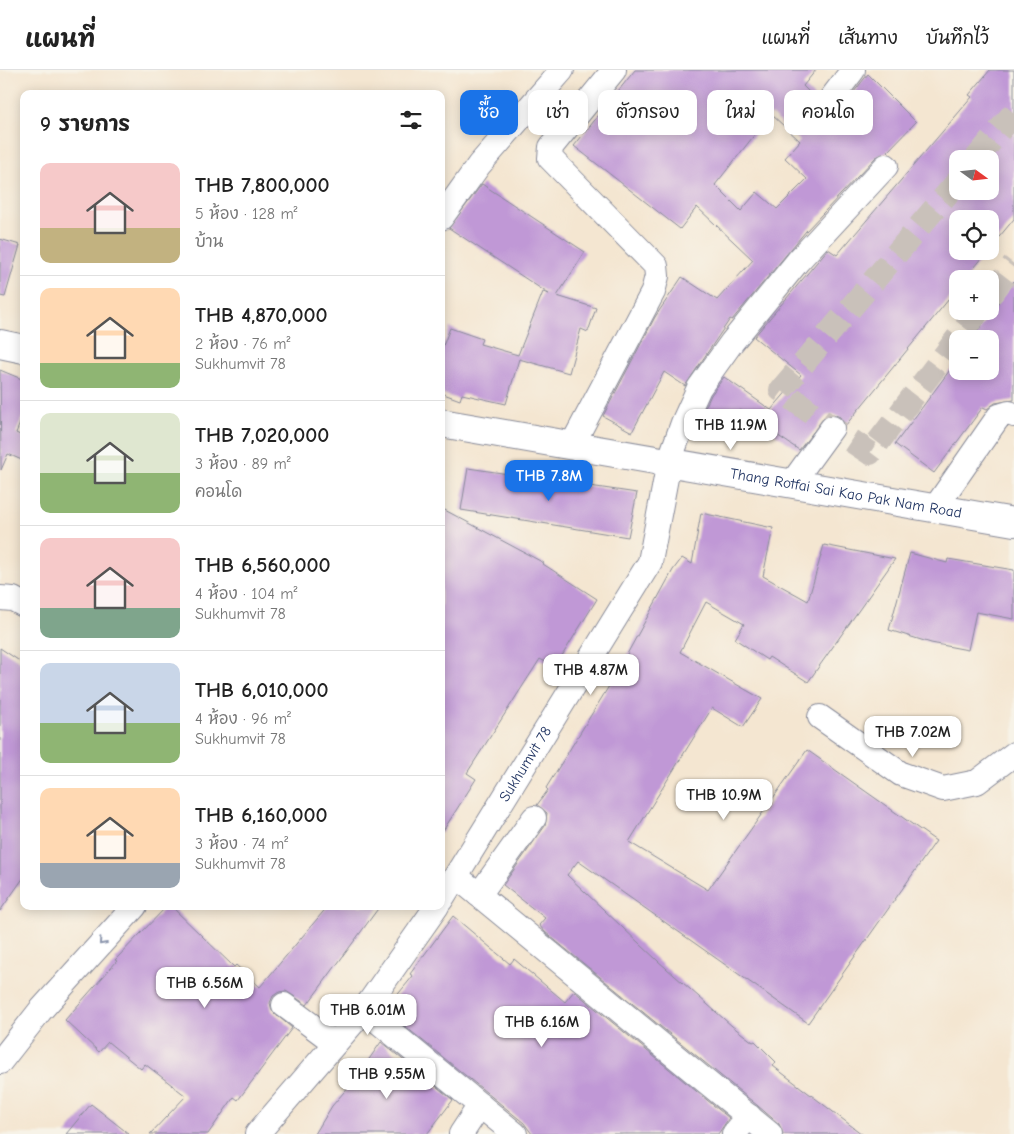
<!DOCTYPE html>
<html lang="th">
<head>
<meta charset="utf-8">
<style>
	body { margin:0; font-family:"Comic Neue","Playpen Sans Thai",sans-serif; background:#f6f6f6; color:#222; height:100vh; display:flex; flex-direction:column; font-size:19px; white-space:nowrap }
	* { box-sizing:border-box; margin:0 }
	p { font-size:16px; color:#767676 }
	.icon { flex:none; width:28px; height:28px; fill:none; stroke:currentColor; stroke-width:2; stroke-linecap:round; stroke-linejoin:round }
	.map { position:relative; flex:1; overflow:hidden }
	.drawer { position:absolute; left:20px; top:20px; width:425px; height:820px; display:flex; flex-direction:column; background:#fff; border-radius:10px; box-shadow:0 2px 12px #0003 }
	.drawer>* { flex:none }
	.guide { position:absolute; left:460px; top:20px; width:475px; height:45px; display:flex; gap:10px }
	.needle { width:32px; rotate:105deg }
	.fabs { position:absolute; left:949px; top:80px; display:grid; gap:10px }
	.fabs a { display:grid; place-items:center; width:50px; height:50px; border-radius:10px; background:#fff; box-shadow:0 2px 12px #0003; font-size:25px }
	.price { position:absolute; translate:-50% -42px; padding:0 11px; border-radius:10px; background:#fff; color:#222; font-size:16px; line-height:32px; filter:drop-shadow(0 1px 2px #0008) }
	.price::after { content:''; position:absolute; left:50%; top:30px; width:15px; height:11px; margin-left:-8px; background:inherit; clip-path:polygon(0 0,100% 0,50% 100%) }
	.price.active { background:#1a73e8; color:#fff }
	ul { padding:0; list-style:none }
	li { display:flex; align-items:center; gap:15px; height:125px; padding:0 20px }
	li+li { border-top:1px solid #e0e0e0 }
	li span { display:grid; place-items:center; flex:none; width:140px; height:100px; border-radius:10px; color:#555 }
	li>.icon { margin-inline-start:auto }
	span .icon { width:60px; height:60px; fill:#fffc; stroke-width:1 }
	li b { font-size:21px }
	h2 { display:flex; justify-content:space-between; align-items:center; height:60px; padding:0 20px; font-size:21px }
	.chip { padding:0 18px; border-radius:10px; background:#fff; box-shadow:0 2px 12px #0003; font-size:18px; line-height:45px }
	.chip.active { background:#1a73e8; color:#fff }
	header { display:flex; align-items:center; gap:30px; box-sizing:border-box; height:70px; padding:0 25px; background:#fff; border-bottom:1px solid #e0e0e0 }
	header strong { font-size:24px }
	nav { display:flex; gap:28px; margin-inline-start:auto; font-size:18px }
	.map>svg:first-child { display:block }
	.building { fill:#c098d6; fill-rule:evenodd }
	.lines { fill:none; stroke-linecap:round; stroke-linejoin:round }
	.minor-tunnel { stroke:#c9c1ba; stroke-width:24; stroke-dasharray:24 12; stroke-linecap:butt }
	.minor-casing { stroke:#888a98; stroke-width:26 }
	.major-casing { stroke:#888a98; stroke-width:30 }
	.minor { stroke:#fff; stroke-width:24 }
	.major { stroke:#fff; stroke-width:28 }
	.oneway { stroke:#8d97ae }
	.labels { text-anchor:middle; stroke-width:4; stroke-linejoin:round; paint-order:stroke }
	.street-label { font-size:15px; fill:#1b2f5e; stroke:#f7f3e8 }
</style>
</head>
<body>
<header>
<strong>แผนที่</strong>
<nav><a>แผนที่</a><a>เส้นทาง</a><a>บันทึกไว้</a></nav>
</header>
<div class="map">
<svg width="1014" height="1064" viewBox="0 0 1014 1064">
	<rect width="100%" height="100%" fill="#f7f3e8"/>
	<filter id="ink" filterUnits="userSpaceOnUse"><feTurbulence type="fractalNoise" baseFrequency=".02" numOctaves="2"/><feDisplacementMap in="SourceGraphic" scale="10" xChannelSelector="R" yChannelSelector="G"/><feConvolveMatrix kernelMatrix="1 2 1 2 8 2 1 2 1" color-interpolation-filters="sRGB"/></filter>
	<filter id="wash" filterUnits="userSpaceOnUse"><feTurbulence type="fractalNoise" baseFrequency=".0096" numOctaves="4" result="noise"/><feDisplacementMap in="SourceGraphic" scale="20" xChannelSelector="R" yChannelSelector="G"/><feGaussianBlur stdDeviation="1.12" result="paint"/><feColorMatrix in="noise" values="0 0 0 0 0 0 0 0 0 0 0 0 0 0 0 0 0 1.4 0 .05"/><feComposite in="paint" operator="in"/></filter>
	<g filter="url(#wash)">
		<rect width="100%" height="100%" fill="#f4e6d1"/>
		<g id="blocks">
			<g class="building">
				<path d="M635,0H816L803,16L815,28L807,40L808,47L813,53L820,56L832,50L868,4L916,52L886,83L876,87L806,161L732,250L730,249L685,316L664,302L632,362L603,346L655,247L682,207L717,230L753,190L697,137L680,159L574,76ZM771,44L800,71L785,88L807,109L777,139L757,122L741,141L715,115Z"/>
				<path d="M990,0H1014V149L990,178V149H958V181H988L965,209H958V218L845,356L840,347L833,344L826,346L799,380L740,340L721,366L699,351L711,325L724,307L771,340L801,305L754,267L828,179L837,185L972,27L969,25ZM958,89H990V121H958Z"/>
				<polygon points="482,114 585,182 557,226 596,238 588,262 581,259 569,303 519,289 506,334 462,324 460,330 441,323 441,281 450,258 482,269 480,274 518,285 543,222 549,224 449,158"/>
				<polygon points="0,169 20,175 5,227 0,226"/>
				<polygon points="1014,211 1014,330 995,333 987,339 983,337 934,403 895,374 958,289 958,301 990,301 990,269 972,269"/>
				<polygon points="0,300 24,310 24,343 16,363 24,367 24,391 8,384 1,400"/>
				<polygon points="468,398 637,423 628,467 461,440"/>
				<polygon points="441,438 544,493 543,494 597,529 555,597 540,589 467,703 476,709 441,764"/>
				<polygon points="701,443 773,458 763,506 808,531 824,475 895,489 808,612 769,587 767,590 735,569 744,554 706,532 680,582 762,629 743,657 712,638 629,772 708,820 807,680 936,771 808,953 578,791 567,805 658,891 732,956 753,972 755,971 776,992 773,996 862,1064 783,1064 779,1054 758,1036 545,862 539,855 545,848 503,815 545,756 547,743 537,735 548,720 546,718 614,608 673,500 682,488 692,494"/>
				<polygon points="910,483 947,493 948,489 1014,500 1014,549 976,542 968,580 931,573 889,560"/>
				<polygon points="0,578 24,594 24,807 0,841"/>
				<polygon points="167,836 171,836 234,897 236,895 260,917 328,836 380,836 307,935 286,921 279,922 273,926 270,933 272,941 292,958 238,1030 234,1027 208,1064 150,1064 186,1026 145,994 141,999 108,972 99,982 65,950 117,891 115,890"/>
				<polygon points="453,846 510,894 514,889 565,932 574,921 729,1048 718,1064 532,1064 524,1053 385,940 413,906 410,904"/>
				<polygon points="381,972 453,1030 427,1064 315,1064 332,1036 356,1008"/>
				<polygon points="91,1034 129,1064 66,1064"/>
			</g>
		</g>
	</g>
	<g filter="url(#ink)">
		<use href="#blocks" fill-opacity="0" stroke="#888a98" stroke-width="1"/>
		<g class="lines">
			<g class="minor-tunnel">
				<polyline points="976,89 1014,43"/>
				<polyline points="958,111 781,320 832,358 870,383 978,241"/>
				<polyline points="990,225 1014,194"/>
			</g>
			<defs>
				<g id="minor">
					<polyline points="821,42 853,0"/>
					<polyline points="441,148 479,95 562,0"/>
					<polyline points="572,375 653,222 657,206 656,196 550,88 551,77 614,0"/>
					<polyline points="792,413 832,358"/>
					<polyline points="935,438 999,346 1009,343 1014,345"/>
					<polyline points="0,528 13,529 24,535"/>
					<polyline points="820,647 901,704 943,719 977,712 1014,684"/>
					<polyline points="457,807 770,1064"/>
					<polyline points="479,825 534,748"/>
					<path id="s1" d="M441,830L650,492L669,392L683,353L699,318L732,272L798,191L886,96"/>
					<polyline points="284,935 335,973"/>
					<polyline points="364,940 515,1064"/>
					<polyline points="0,992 40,941 135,836"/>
					<polyline points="257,1064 364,940 437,836"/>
					<polyline points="461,1064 480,1035"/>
					<polyline points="734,1064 749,1046"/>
				</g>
				<g id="major">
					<polyline points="0,274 24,279"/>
					<path id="s2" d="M441,353L1014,452"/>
				</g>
			</defs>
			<use href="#minor" class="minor-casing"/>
			<use href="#major" class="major-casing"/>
			<use href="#minor" class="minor"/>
			<use href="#major" class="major"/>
		</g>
		<defs><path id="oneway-chevron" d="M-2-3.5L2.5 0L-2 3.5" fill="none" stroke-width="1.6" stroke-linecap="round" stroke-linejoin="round" transform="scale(1.25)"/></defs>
		<use class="oneway" href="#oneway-chevron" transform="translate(102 872) rotate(132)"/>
	</g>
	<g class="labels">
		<g class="street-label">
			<text dy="5" stroke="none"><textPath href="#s2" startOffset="411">Thang Rotfai Sai Kao Pak Nam Road</textPath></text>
			<text dy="5" stroke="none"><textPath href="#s1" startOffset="160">Sukhumvit 78</textPath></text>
		</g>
	</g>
</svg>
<div class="fabs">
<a><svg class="needle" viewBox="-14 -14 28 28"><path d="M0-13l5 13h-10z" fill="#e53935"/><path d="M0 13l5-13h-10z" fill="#767676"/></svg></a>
<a><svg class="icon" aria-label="locate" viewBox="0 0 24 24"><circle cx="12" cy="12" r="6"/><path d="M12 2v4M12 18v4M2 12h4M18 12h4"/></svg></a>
<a>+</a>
<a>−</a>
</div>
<b class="price" style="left:731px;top:381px">THB 11.9M</b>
<b class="price active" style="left:549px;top:432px">THB 7.8M</b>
<b class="price" style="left:591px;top:626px">THB 4.87M</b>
<b class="price" style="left:913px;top:688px">THB 7.02M</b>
<b class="price" style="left:724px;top:751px">THB 10.9M</b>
<b class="price" style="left:205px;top:939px">THB 6.56M</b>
<b class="price" style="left:368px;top:966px">THB 6.01M</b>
<b class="price" style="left:542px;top:978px">THB 6.16M</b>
<b class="price" style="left:387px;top:1030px">THB 9.55M</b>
<div class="guide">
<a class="chip active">ซื้อ</a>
<a class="chip">เช่า</a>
<a class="chip">ตัวกรอง</a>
<a class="chip">ใหม่</a>
<a class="chip">คอนโด</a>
</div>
<section class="drawer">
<h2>9 รายการ<svg class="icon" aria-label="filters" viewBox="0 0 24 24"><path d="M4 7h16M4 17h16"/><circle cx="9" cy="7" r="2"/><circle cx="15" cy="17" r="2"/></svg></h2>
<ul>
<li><span style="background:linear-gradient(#f6c9c9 65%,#c2b280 0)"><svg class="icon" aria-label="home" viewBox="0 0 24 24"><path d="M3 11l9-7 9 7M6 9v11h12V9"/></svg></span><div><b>THB 7,800,000</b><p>5 ห้อง · 128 m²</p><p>บ้าน</p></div></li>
<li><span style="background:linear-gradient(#ffd9b3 75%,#8fb573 0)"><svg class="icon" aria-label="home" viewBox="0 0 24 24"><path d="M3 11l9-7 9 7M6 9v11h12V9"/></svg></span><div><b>THB 4,870,000</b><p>2 ห้อง · 76 m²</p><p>Sukhumvit 78</p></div></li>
<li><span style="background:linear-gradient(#dfe7d0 60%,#8fb573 0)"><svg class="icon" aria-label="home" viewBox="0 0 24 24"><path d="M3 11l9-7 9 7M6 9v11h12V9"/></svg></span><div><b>THB 7,020,000</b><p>3 ห้อง · 89 m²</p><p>คอนโด</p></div></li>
<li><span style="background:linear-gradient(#f6c9c9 70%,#7fa58c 0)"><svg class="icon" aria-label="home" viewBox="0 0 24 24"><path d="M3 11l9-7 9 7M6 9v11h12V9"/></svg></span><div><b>THB 6,560,000</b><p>4 ห้อง · 104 m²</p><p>Sukhumvit 78</p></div></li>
<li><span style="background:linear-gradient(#c9d6e8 60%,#8fb573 0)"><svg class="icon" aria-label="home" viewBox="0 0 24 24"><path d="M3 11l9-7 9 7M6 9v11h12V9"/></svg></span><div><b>THB 6,010,000</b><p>4 ห้อง · 96 m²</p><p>Sukhumvit 78</p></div></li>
<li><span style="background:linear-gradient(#ffd9b3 75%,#9aa5b1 0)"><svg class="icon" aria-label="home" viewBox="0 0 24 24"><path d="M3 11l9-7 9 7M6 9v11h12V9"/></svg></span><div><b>THB 6,160,000</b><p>3 ห้อง · 74 m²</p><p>Sukhumvit 78</p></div></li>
</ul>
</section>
</div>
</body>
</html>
